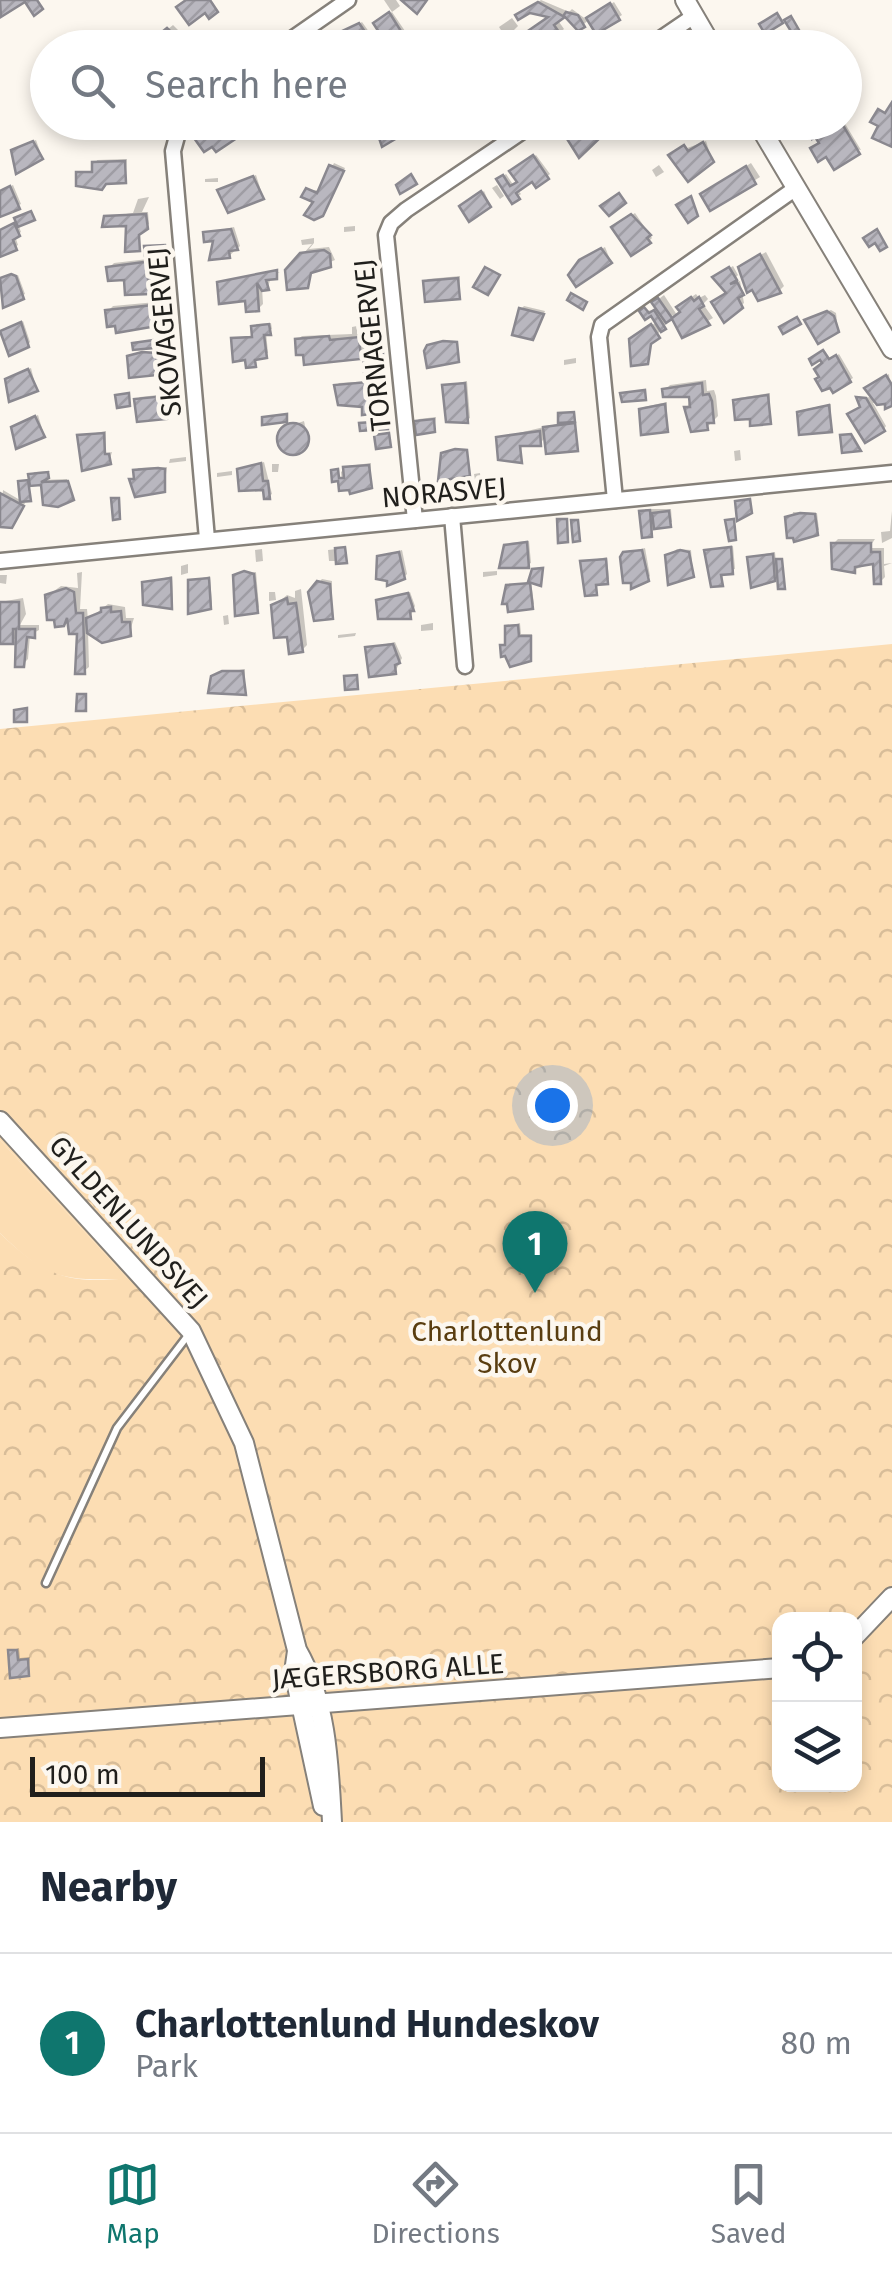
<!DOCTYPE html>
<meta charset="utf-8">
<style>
:root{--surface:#fff;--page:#f2f2f3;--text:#1f2937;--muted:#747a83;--line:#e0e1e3;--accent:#0f766e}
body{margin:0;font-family:"Fira Sans",sans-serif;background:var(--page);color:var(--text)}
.controls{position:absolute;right:30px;bottom:30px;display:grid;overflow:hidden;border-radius:20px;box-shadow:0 5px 15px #0003}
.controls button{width:90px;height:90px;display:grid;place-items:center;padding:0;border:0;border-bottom:2px solid var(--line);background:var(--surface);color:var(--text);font:50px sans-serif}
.scale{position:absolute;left:30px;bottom:25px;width:235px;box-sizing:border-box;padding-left:10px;border:5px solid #201f1c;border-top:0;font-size:28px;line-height:35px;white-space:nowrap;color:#201f1c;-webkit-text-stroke:8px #fcf7ef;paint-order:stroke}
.you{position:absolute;left:552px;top:1105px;width:35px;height:35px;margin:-25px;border:8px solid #fff;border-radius:50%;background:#1a73e8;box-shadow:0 0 0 15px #1a73e833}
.badge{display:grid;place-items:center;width:65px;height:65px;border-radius:50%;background:var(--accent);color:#fff;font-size:32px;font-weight:700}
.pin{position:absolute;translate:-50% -82px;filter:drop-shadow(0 2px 5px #0008)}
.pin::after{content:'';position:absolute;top:52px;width:35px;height:30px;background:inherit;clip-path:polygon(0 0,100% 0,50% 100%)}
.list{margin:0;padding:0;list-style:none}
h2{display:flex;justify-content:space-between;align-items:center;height:130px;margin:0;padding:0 40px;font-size:42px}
h2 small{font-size:32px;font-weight:400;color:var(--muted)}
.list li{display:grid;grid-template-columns:65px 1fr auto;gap:30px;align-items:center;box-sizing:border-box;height:180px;padding:0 40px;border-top:2px solid var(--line)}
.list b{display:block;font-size:38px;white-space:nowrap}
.list p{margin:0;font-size:32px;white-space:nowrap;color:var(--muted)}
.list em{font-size:32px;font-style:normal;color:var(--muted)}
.icon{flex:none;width:55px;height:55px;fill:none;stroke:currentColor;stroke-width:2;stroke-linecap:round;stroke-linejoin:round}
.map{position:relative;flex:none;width:892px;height:1822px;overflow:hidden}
.search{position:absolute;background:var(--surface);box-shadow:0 5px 15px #0003;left:30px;right:30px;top:30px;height:110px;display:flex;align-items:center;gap:25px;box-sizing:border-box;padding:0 35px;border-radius:55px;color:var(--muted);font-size:38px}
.sheet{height:310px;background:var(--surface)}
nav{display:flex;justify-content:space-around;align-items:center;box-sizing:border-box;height:140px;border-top:2px solid var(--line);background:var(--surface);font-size:28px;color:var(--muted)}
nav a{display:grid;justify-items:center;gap:5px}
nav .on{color:var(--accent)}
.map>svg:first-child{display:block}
.grass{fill:#fcddb3}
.forest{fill:url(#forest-crowns);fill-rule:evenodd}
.shadow{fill:#0003}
.building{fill:url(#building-hatch);stroke:#8a888f;stroke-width:2.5}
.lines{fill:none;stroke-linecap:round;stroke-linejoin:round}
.service-casing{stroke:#86817a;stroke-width:11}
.minor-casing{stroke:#86817a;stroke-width:19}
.tertiary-casing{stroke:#86817a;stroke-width:22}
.service{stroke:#fff;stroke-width:6}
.minor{stroke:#fff;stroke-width:14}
.tertiary{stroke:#fff;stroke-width:18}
.labels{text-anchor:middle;stroke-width:9;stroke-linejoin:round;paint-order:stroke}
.street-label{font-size:28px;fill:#201f1c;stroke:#fcf7ef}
.park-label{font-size:28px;fill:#593d10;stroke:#fcf7ef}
</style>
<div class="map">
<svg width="892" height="1822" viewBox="0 0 892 1822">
<defs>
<pattern id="forest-crowns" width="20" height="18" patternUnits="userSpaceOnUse" patternTransform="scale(2.5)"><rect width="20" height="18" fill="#fcddb3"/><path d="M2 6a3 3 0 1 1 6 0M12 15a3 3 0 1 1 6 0" fill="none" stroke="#d8bd99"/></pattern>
<pattern id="building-hatch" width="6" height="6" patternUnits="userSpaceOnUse" patternTransform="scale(2.5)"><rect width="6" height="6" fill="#b9b7bf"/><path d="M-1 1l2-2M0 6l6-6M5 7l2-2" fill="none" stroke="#9f9da4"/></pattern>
</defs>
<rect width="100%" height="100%" fill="#fcf7ef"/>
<!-- grass -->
<path class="grass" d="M 0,1140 L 128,1279 C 62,1280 49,1281 0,1233 Z"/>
<!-- forest -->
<path class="forest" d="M 892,644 L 892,1822 L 0,1822 L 0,1233 C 43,1275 68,1285 127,1278 L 0,1140 L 0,729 ZM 780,1620 L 854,1620 L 854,1784 L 780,1784 Z"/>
<!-- shadow -->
<g class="shadow">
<polygon points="384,0 396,0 400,6 392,12"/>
<polygon points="541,0 567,11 557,19 564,29 552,39 555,43 551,48 542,48 552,16 530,10 519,15"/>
<polygon points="614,2 622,15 597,31 590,19 579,28 569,12 572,9 587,20"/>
<polygon points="392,12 405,31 389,43 378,21"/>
<polygon points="512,18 518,26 506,38 499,27"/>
<polygon points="362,22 377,43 372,48 338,39"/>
<polygon points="173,25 196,48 147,47"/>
<polygon points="208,40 214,48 199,48"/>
<polygon points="73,122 91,122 83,131"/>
<polygon points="218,122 265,122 233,127 235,136"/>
<polygon points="610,122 623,122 624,124 615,130"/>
<polygon points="807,122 844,122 861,150 821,143"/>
<circle cx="460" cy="131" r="7"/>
<polygon points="36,140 42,157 14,150 17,147"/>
<polygon points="706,141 712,160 674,153"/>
<polygon points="536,155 550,174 537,184 533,179 517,189 521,194 513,200 500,179 506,174 514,186 520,182 515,169"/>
<polygon points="127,159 125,181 79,173 95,170 97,160"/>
<polygon points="334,163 345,168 325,210 308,189 320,191"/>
<polygon points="751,163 760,177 711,208 703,194"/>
<polygon points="659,165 664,172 656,177 652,170"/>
<polygon points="256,175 263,197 220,190 223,188"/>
<polygon points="218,178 218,182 205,182 205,179"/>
<polygon points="13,185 21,204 0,214 0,191"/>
<polygon points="497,185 504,196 500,199 492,188"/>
<polygon points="484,191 490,205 465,204"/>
<polygon points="149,197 142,212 148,212 149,224 140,231 139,248 129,222 106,217 133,213 138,199"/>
<polygon points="32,212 34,218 18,224 21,232 15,236 18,245 0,255 0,230"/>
<polygon points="635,213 652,238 649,241 617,225"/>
<polygon points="355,226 355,231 344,232 344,227"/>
<polygon points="234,227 240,246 229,256 217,238 206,233"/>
<polygon points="314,238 314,243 309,249 329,247 335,260 314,269 307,285 302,255 312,244 302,245 301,240"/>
<polygon points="605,247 611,262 585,258"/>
<polygon points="766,252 784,286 779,291 746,263"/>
<polygon points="156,258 158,272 149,291 109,268 114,263"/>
<polygon points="733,266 738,275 730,283 740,281 744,303 724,320 729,292 718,275"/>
<polygon points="280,272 271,277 268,287 262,288 263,304 258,309 221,284"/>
<polygon points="18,275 25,294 4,305 0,279"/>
<polygon points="460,276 459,297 425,282 428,279"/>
<polygon points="172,285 174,299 159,305 160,318 156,323 108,311 113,306 156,302 157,291"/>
<polygon points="696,294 699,298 705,295 708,299 703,304 713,318 683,335 673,315 653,340 646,361 634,336 657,322 651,313 646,316 642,311 660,310 655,302 664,295 677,315 684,302"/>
<polygon points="524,306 545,311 535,335 521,309"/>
<polygon points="831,310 836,313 838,330 810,318"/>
<polygon points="23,321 30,342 28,345 4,330"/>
<polygon points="271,323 272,329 266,332 268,353 257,357 254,364 233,339 254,335 256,324"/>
<polygon points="357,326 357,334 363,334 365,352 360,357 297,340 302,336 352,334 352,327"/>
<polygon points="158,352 157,372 130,357 133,354"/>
<polygon points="839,354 853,378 850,380 834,358"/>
<polygon points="576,358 576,363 564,365 564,360"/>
<polygon points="31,368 36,388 10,377"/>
<polygon points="889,374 892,404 873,403 886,426 884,429 859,398 872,397 870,385"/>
<polygon points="706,380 707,391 714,390 716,396 718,416 707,427 687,408 691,395 665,390 670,385"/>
<polygon points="370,381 370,412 336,386 339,383"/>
<polygon points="467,381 470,418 467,420 445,386"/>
<polygon points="770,393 770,422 735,401 738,398"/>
<polygon points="167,394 166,417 137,400 140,397"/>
<polygon points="667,402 667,429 641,410 644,407"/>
<polygon points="831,404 831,430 799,413 802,410"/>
<polygon points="574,412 577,449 547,436 540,443 522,443 520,461 498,438 561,423 561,413"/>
<polygon points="38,415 44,435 17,425"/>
<polygon points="436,417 434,430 416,422 419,419"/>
<polygon points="304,421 309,445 291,453 283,450 281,429"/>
<polygon points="106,431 106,453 112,452 109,462 80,436"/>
<polygon points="740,450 741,460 735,461 734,451"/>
<polygon points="186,457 186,461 169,463 170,459"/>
<polygon points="264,462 272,494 269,496 265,488 240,470"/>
<polygon points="371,463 370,486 341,488 334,470 336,468 342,482 341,472 348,466"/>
<polygon points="272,464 279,464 278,472 272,472"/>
<polygon points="167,467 164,489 132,480 138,468"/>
<polygon points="50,471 43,480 67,479 72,498 43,483 29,484 30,498 21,481 31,480 34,472"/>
<polygon points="232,471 232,475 217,477 217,473"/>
<polygon points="480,473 481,485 476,486 474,474"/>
<polygon points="3,490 25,503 15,522 0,524"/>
<polygon points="645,509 671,509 672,522 654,527 651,535"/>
<polygon points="892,511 892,538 882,543 881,532 890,531"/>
<polygon points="793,512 817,513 819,530 790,536"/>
<polygon points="838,539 875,539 869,548 884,548 884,564 892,563 884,566 885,577 880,582 876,561 854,570 833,544"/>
<polygon points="529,541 531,563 521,568 502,566 509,543"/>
<polygon points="733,546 735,569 723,572 722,583 707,550"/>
<polygon points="345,548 345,561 329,561 328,550"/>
<polygon points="645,548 650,576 647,579 625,553"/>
<polygon points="262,549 263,561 256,562 255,550"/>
<polygon points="677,549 691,550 693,574 668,556"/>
<polygon points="402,550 407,574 404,577 380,557"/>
<polygon points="775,552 776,563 782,559 784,586 779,573 774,578 750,557"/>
<polygon points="607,557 609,579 598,582 596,593 583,562"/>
<polygon points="188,564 188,573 181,575 181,566"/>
<polygon points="497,571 497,575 483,577 483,572"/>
<polygon points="82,572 80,609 87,609 88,620 108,604 125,607 126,618 134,618 129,634 88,631 89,667 84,671 79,631 70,617 63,624 47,596 61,586 78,588 77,573"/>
<polygon points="256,572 259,607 257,610 239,574"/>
<polygon points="530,574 534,604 531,607 508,586 530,582"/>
<polygon points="0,575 7,575 6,584 0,583"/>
<polygon points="172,576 173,603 171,606 145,583"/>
<polygon points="210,576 212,604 209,607 191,581"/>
<polygon points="322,579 332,581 332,617 310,592"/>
<polygon points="301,589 307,645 302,650 274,606 287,595 295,598 295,591"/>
<polygon points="269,592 275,592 276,600 269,601"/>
<polygon points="410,592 415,606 410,617 378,601"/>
<polygon points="23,598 26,614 20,625 39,625 39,630 30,635 28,659 23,664 19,635 12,641 1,642 0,602"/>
<polygon points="228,615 229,624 224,625 223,616"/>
<polygon points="433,623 433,630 421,631 421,625"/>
<polygon points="520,623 521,634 532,634 531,659 508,661 502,646 507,644 508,627"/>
<polygon points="356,633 355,636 338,638 338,635"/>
<polygon points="395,642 402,658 395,672 368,648"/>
<polygon points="245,669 245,693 216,674"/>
<polygon points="19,1648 20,1658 30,1657 28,1674 10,1651"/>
</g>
<!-- building -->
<g class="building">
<polygon points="0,0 37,0 43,9 34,16 25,2 1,17"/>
<polygon points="186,0 210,0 218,12 209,19 205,13 189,25 176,7"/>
<polygon points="401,0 427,0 417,14"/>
<polygon points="538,2 563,16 566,12 578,15 585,27 578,31 565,17 554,25 561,35 548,44 550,48 539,48 536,42 530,46 522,35 548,17 530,13 518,20 515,15"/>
<polygon points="610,3 620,20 596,34 586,18"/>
<polygon points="389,12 404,36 388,46 373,23"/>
<polygon points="777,13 783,23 765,34 759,24"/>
<polygon points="791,16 806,42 800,46 784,20"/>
<polygon points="359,23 376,48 336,48 332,41 340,32"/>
<polygon points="167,28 188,48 143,48 143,47"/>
<polygon points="315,34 322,45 306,48 303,42"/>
<polygon points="892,102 892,147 872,138 878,126 870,122 878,109 885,113"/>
<polygon points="216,122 226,122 237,138 216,152 212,147 204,152 194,138"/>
<polygon points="230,122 261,122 263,128 254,134 248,126 243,129 240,124 235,129"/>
<polygon points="385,122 424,122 382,147 378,135 389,128"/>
<polygon points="581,122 598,122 605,133 579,158 564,134"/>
<polygon points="662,122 691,122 693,132 675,138"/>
<polygon points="806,122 841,122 860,154 834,170 826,157 818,162 810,148 819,143 815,137 812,139"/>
<polygon points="33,141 43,159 16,174 11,150"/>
<polygon points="703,142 714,162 688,182 668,155 684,145 688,151"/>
<polygon points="533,155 549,179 536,188 532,182 516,193 520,199 512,204 496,179 503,175 510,186 517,182 509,171"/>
<polygon points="125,161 126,183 106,184 102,190 76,186 76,172 92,172 92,162"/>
<polygon points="329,165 344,171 323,216 314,220 304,215 313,202 301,197 306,188 317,193"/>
<polygon points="746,166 756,184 710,211 700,194"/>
<polygon points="411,174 417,184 400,194 396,185"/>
<polygon points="253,176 264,199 228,213 217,190"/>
<polygon points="10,186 20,209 0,217 0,191"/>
<polygon points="481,191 491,207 469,222 459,206"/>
<polygon points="619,193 626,203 609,216 600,206"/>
<polygon points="691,196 698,216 688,223 676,205"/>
<polygon points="31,211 35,220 18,227 14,218"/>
<polygon points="146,214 148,229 139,235 140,251 125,252 126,226 102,227 104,216"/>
<polygon points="631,214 651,235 647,238 651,243 631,256 611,227"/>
<polygon points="14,223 20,236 13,240 17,250 0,257 0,230"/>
<polygon points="231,229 238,250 229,251 230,258 209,260 213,241 204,242 203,232"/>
<polygon points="877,229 887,247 880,251 875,243 869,247 863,238"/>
<polygon points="165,245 166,255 145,256 144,246"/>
<polygon points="601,248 612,263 576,287 568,275 579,260"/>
<polygon points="324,250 330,254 331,267 311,273 308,288 287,290 285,270 300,253"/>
<polygon points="760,254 781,293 758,301 752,290 747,293 738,267"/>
<polygon points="152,261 154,279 148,279 150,294 125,295 124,280 108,281 106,267"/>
<polygon points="485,267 500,275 488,295 473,287"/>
<polygon points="729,267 737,280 730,284 737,282 744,295 738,298 743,308 724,323 711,302 726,293 712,277"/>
<polygon points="277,270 277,279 266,280 269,290 262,291 257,283 259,311 246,312 245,301 219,304 217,282"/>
<polygon points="11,274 16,276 24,299 3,308 0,278"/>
<polygon points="458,278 460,299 425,302 423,281"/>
<polygon points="168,288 170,306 155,308 157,326 116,333 115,326 107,327 105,310 153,305 155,290"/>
<polygon points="571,293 587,302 583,310 567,300"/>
<polygon points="691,297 694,301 699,297 704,306 699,309 710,325 682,338 672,319 666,323 651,302 658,298 672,318 680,312 676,307"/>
<polygon points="644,307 649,313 654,310 666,329 661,332 651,316 645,320 639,311"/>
<polygon points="519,308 544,314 533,340 512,335"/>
<polygon points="827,311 834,316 839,332 818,344 804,320"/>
<polygon points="797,317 801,324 783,334 779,327"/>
<polygon points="21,322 29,347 9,356 0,331"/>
<polygon points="269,324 271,335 264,335 267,358 255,360 256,367 246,368 245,360 233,362 231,338 252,337 251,326"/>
<polygon points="651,324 660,338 651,344 648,364 631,366 629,339"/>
<polygon points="329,336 330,340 359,337 361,359 304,365 303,355 296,355 295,339"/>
<polygon points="154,340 154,348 133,350 132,343"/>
<polygon points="443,341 457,342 459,362 427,368 424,351 427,345"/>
<polygon points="823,350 829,359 836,355 851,382 833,393 830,388 822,391 815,379 819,377 814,369 822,363 820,360 812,365 809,359"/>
<polygon points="142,352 156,353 158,375 129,378 127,356"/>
<polygon points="383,353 384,370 364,372 363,355"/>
<polygon points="28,369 38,391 9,402 5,379"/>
<polygon points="886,375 892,385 892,406 885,409 885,404 877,405 864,388"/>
<polygon points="368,382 372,414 362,415 362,407 338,405 334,385"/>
<polygon points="465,383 468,423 446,422 442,385"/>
<polygon points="702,383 703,395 709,394 712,401 714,423 707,423 708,430 691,432 684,407 690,407 689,397 663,397 662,389"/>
<polygon points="645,390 646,400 622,402 620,393"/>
<polygon points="129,393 130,406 117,408 115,395"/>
<polygon points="768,395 771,424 750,426 750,419 735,420 733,400"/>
<polygon points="165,396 167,419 137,422 134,399"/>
<polygon points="856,397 866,398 885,431 865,443 847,414 860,407"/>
<polygon points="665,404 668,432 641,435 639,409"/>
<polygon points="829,405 832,432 799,435 797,412"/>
<polygon points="574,412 575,422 558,423 558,413"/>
<polygon points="287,414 287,422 262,425 262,417"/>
<polygon points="35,416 45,437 16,449 11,427"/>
<polygon points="434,419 435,432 416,435 414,421"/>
<polygon points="388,421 388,429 360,431 359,423"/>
<polygon points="575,423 578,451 546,454 543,427"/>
<circle cx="293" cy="439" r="16"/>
<polygon points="540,431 541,446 520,446 522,463 498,460 496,437"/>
<polygon points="104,433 105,454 109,454 111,464 82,471 77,435"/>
<polygon points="389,433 391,447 376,449 374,435"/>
<polygon points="851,434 861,451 842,453 840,435"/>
<polygon points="455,449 467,450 470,476 438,481 441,453"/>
<polygon points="261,463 263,481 268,481 270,499 264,499 263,490 239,491 237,469"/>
<polygon points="369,465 372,488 350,494 349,490 339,491 338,481 332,482 331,470 338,469 339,478 344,478 343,467"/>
<polygon points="158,468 165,469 165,492 135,497 129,479 134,479 133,470"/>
<polygon points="48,472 49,478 41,482 68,481 74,500 58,507 43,505 41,485 30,486 28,474"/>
<polygon points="28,480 31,501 20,502 18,481"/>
<polygon points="0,493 24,506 12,528 0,527"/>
<polygon points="111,498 119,498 120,519 113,520"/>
<polygon points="750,499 752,513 737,521 735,501"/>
<polygon points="650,510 652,537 642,538 639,511"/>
<polygon points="669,511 671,527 654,529 652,513"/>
<polygon points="800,513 815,514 818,535 794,542 793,538 787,538 785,517"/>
<polygon points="557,519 567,519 568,542 558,543"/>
<polygon points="734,519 736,540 729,541 725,520"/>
<polygon points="571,520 578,520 580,541 573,542"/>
<polygon points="527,542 529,568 499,568 504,545"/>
<polygon points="831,543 871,543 871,552 880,552 881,584 874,584 873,564 855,567 855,573 832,569"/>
<polygon points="345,547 347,563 336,564 335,548"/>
<polygon points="731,547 733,574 721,575 723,586 711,587 704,550"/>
<polygon points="642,550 649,581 631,589 631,583 623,583 620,557 623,552"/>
<polygon points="680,550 689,552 694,577 668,585 665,555"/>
<polygon points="399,552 405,579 387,586 387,581 376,579 377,556"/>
<polygon points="773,554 775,581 751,588 747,557"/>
<polygon points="606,559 608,584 596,585 597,595 585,596 580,561"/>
<polygon points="776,559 782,559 785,589 778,589"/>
<polygon points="543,568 541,586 528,582 532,569"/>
<polygon points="244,571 254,574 258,613 235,616 233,575"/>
<polygon points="171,578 172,609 143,605 142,582"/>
<polygon points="209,578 211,609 188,614 188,580"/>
<polygon points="317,581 330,584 333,619 314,621 308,592"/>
<polygon points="530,583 533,609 508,612 507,604 502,604 506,585"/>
<polygon points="66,588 74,592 76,613 83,613 85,674 75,674 77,634 69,634 67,618 64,626 55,627 54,620 47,620 45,595"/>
<polygon points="408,593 414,611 410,611 411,619 378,619 376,600"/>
<polygon points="287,598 288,604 296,603 303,652 289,654 287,637 274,638 271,605"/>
<polygon points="0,602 19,602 19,629 35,629 35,638 27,637 24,667 15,667 16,629 13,629 13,644 0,644"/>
<polygon points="111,607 111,612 121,611 122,622 130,622 131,636 102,643 87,633 86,618 101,612 101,608"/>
<polygon points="518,625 519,636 531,636 531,661 510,667 505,656 501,657 500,645 505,645 505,626"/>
<polygon points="393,644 400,663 395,665 396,674 369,677 365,647"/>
<polygon points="222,671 243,671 246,695 208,693 211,676"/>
<polygon points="357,675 358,689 345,690 344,676"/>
<polygon points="77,694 86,694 86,711 76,711"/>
<polygon points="27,708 27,722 14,722 14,710"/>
<polygon points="8,1650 17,1650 18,1660 28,1659 29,1676 10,1678"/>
</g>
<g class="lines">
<defs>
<polyline id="service" points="46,1583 117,1428 189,1334"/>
<g id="minor">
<polyline points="279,48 348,0"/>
<polyline points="647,48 694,16"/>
<polyline points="181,122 173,151 207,539"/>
<polyline points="615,500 599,337 602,325 796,188"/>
<polyline points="452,516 465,666"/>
<polyline points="415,520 386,235 391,223 406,210 536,122"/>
<polyline points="0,561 892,473"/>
</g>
<g id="tertiary">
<polyline points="685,0 713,48"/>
<polyline points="757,122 892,349"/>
<path d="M 0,1121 L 191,1331 L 244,1443 L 297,1650 C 327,1702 329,1764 332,1822"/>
<polyline points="854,1637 892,1597"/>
<polyline points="297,1651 294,1672 323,1806"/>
<polyline points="0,1728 780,1668"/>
</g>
</defs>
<!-- service casing -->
<use href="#service" class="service-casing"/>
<!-- minor casing -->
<use href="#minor" class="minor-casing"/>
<!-- tertiary casing -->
<use href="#tertiary" class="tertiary-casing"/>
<!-- service -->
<use href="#service" class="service"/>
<!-- minor -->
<use href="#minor" class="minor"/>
<!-- tertiary -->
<use href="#tertiary" class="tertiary"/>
</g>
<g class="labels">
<!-- street labels -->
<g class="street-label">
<text transform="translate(164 332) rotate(-95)" y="10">SKOVAGERVEJ</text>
<text transform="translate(372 345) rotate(-96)" y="10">TORNAGERVEJ</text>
<text transform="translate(444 492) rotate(-5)" y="10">NORASVEJ</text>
<text transform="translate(129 1222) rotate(48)" y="10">GYLDENLUNDSVEJ</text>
<text transform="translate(388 1671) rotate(-4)" y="10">JÆGERSBORG ALLE</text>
</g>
<!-- park labels -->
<g class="park-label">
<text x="507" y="1341">Charlottenlund<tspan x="507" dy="32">Skov</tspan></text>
</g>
</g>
</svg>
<div class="controls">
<button><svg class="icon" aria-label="locate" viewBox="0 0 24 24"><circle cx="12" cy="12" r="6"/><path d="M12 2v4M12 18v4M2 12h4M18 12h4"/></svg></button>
<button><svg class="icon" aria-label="layers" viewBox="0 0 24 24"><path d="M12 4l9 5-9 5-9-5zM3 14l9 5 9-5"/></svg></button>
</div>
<div class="scale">100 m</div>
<div class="you"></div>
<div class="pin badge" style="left:535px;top:1293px">1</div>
<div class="search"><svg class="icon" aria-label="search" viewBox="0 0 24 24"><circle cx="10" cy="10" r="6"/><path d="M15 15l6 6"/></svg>Search here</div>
</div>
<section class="sheet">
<h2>Nearby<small></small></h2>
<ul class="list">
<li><span class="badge">1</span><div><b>Charlottenlund Hundeskov</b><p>Park</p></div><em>80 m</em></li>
</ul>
</section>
<nav>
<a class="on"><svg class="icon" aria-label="map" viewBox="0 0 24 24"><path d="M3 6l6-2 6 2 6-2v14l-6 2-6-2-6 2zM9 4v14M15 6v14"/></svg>Map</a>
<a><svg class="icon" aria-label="directions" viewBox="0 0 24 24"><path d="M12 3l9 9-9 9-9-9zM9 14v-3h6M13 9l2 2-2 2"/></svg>Directions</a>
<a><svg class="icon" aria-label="saved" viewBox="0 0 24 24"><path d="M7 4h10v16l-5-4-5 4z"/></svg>Saved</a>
</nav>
